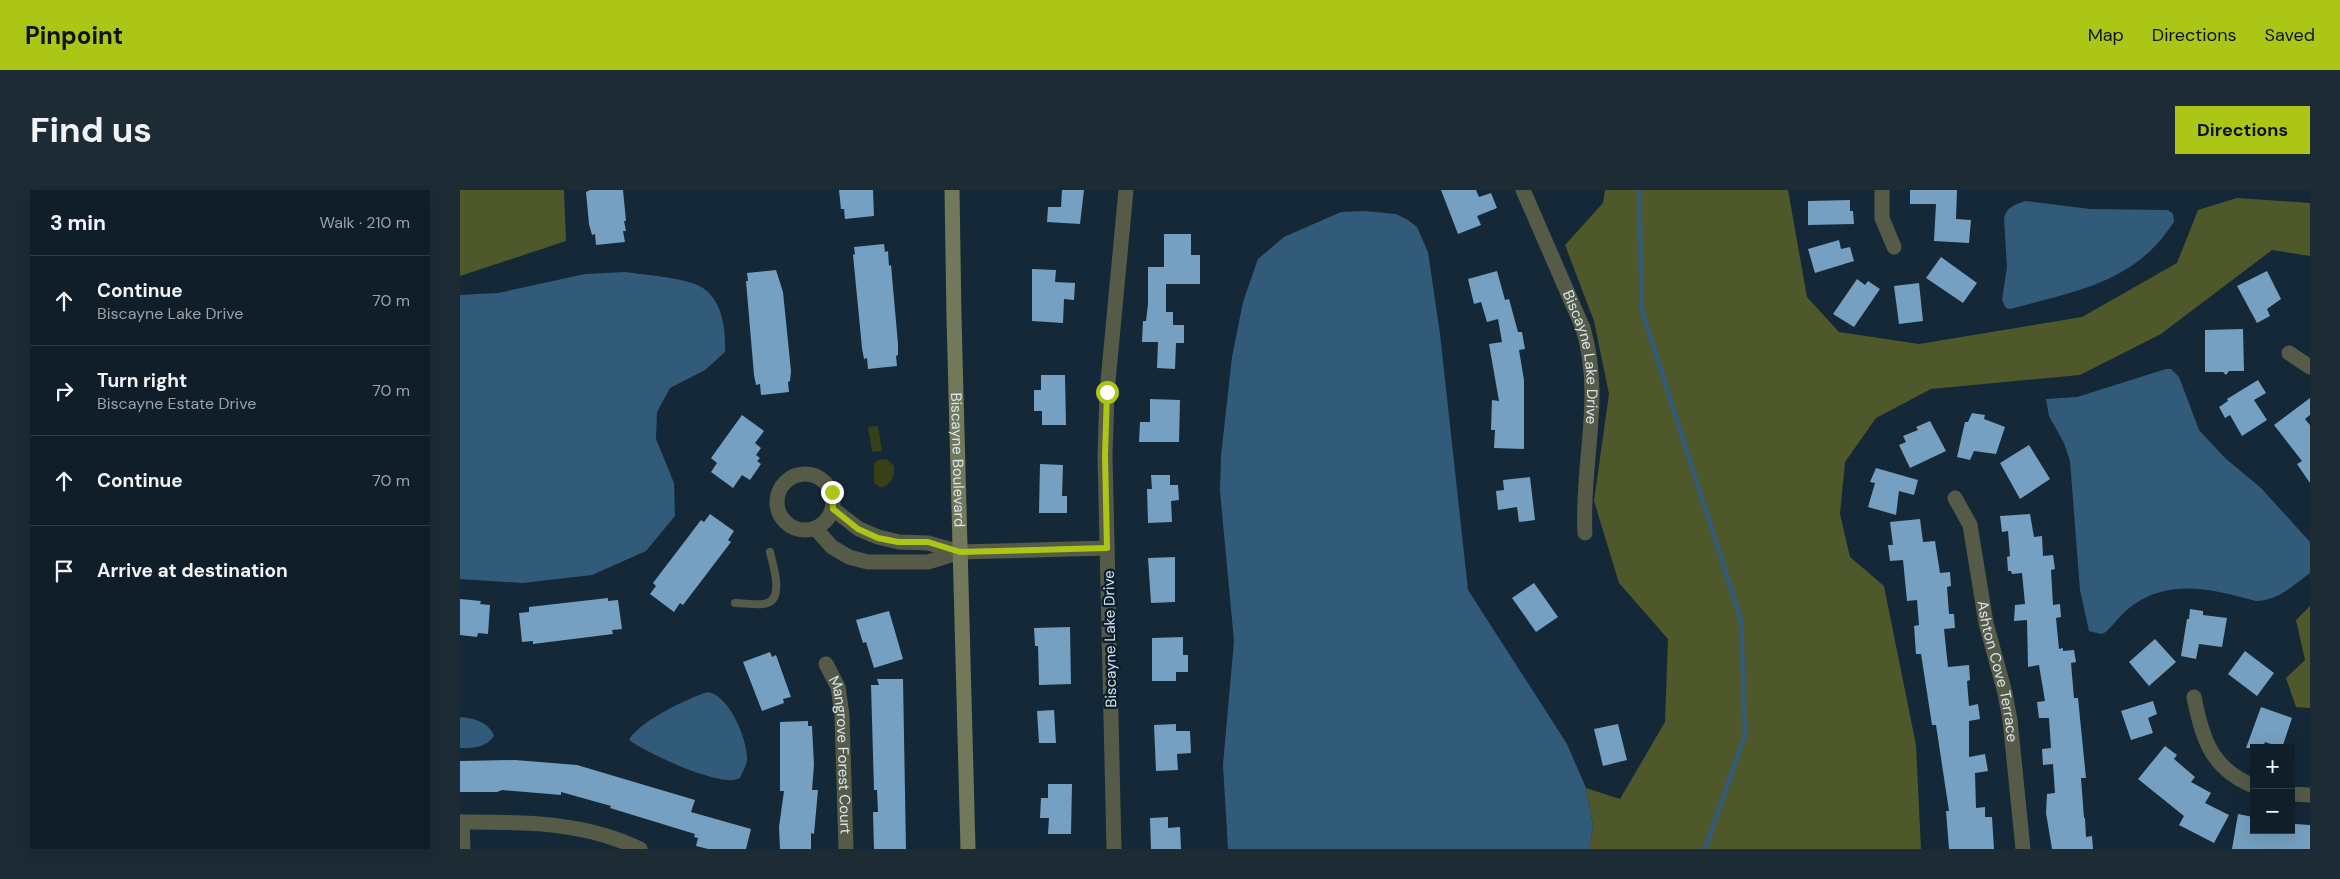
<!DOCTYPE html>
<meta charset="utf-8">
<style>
:root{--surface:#0f1e29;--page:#1d2b35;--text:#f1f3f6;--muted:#9ba2a8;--line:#2f3c46;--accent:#abc616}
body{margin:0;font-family:"DM Sans",sans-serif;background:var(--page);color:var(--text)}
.controls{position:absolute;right:15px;bottom:15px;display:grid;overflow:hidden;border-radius:0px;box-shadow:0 5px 20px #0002}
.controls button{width:45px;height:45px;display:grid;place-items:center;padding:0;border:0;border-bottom:1px solid var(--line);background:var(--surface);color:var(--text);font:25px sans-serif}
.stop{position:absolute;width:15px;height:15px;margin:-11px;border:4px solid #abc616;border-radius:50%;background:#fff}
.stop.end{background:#abc616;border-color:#fff;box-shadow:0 1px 5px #0008}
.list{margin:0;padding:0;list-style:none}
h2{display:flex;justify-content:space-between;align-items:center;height:65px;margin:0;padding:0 20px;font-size:21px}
h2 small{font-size:16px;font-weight:400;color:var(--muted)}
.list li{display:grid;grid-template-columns:32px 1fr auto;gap:15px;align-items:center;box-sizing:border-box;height:90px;padding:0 20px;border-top:1px solid var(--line)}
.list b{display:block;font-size:19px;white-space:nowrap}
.list p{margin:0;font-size:16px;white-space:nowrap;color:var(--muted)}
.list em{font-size:16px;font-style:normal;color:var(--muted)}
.icon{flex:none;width:28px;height:28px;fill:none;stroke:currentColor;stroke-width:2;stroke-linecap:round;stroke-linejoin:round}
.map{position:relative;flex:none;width:1850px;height:659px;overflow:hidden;border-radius:0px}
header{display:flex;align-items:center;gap:30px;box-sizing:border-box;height:70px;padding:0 25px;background:var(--accent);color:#111}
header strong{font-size:24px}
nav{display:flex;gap:28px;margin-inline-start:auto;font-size:18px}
.intro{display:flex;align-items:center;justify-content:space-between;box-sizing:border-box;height:120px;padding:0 30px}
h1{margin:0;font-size:35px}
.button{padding:12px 22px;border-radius:0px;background:var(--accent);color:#111;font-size:18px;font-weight:700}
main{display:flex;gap:30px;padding:0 30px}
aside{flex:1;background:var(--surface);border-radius:0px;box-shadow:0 5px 20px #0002}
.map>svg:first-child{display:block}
.green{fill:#374017}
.forest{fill:#4e582b}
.water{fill:#325b7a}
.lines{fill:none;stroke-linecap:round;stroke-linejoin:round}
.stream{stroke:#325b7a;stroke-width:4.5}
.building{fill:#75a0c1}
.lane{stroke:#565b48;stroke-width:8}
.street{stroke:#565b48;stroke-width:15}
.secondary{stroke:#71795a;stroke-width:15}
.route{stroke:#abc616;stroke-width:6}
.labels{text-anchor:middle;stroke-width:5;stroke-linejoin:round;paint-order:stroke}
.street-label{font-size:15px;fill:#d9e5ef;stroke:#0b1f2d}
</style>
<header>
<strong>Pinpoint</strong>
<nav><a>Map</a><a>Directions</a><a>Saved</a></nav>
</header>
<div class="intro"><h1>Find us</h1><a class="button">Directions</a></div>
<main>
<aside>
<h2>3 min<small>Walk · 210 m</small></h2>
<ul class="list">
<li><svg class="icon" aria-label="ahead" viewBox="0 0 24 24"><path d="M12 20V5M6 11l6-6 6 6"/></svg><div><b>Continue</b><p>Biscayne Lake Drive</p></div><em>70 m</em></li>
<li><svg class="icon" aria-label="right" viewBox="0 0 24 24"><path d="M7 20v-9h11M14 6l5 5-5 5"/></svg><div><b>Turn right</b><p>Biscayne Estate Drive</p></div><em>70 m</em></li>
<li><svg class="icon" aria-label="ahead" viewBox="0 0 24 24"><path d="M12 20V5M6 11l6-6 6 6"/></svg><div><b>Continue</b></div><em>70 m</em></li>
<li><svg class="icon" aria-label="arrive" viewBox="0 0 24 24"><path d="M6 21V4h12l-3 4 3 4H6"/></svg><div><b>Arrive at destination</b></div></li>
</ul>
</aside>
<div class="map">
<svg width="1850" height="659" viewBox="0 0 1850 659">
<rect width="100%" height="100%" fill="#142837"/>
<!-- green -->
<g class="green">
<polygon points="418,236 422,261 412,262 408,237"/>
<path d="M 427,269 L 434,276 C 435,287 431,293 422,298 L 414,293 L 414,274 L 418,270 Z"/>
</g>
<!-- forest -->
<g class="forest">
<polygon points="0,0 104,0 106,51 0,86"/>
<polygon points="1145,0 1328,0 1347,107 1379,142 1459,154 1622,127 1717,73 1738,20 1777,8 1850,13 1850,66 1812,60 1701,144 1620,185 1471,199 1416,228 1385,272 1380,324 1390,367 1424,396 1456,555 1461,659 1129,659 1133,636 1126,598 1160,609 1205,532 1208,449 1159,393 1134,311 1149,204 1134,131 1105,55 1143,13"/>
<polygon points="1850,416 1850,518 1836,517 1826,488 1845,470 1836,430"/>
</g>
<!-- water -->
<g class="water">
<path d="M 1565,11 L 1630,19 L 1708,20 L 1713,24 L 1714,32 C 1708,40 1702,49 1695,56 C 1658,96 1600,105 1550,119 L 1546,118 L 1542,110 L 1547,77 L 1544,28 C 1547,17 1554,15 1565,11 Z"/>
<polygon points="904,21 936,24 948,30 957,37 968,62 980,144 1008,400 1107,554 1126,598 1133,636 1129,659 768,659 763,575 774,451 760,301 761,266 772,167 783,112 798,69 824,47 881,22"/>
<path d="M 165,82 C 185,85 218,87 237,95 C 262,105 266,139 265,162 L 245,180 L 210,198 L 197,222 L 196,249 L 214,293 L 215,326 L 186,361 L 132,385 L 63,393 L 0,389 L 0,105 L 38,103 L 125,84 Z"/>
<path d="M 1706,179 L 1711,179 L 1719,187 L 1739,240 L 1765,268 L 1801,298 L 1850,352 L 1850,383 C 1832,396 1819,410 1796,411 C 1754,400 1712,388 1673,415 C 1663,422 1655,433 1646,442 L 1641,444 L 1629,441 L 1620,400 L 1610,271 L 1604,253 L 1589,226 L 1586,209 L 1617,207 Z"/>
<path d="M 248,502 C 269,505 288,550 287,570 C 287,575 282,582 280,588 C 276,589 272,591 268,590 C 244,589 189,564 169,550 C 178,532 228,508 248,502 Z"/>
<path d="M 0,527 C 13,528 29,532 34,546 C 25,558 14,558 0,558 Z"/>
</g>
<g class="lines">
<!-- stream -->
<polyline class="stream" points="1179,0 1182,121 1281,430 1285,545 1245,659"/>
</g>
<!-- building -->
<g class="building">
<polygon points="130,0 163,0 166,31 164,31 166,41 163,41 165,52 136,55 135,44 132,45 129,34 126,2"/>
<polygon points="379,0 413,0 414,26 385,29 384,19 381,19"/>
<polygon points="602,0 624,0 620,34 587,32 588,17 601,17"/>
<polygon points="981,0 1016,0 1019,7 1031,3 1037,18 1017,26 1021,35 998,44"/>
<polygon points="1450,0 1497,0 1496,29 1511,30 1509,53 1474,51 1476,14 1450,14"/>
<polygon points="1390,10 1390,21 1393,21 1394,34 1348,35 1348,11"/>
<polygon points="704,44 731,44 731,65 740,65 740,94 706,94 706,122 713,122 713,135 724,135 724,153 716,153 715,179 697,178 698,152 682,152 683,131 686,131 688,114 688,77 704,77"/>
<polygon points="1379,50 1381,59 1390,57 1394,71 1355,83 1348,59"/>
<polygon points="424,54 425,62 428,61 429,76 431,75 438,154 438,165 436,166 437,176 408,179 407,168 404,169 402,158 393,65 395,64 394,57"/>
<polygon points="1481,67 1517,93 1503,113 1466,88"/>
<polygon points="572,79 596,80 595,92 615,93 614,110 604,109 603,133 572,131"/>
<polygon points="316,80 323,102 331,181 330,191 328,192 329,202 301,205 300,194 296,195 294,185 286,91 288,91 287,83"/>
<polygon points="1037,81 1045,110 1049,109 1058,142 1062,142 1065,159 1059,160 1064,190 1064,259 1034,258 1035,240 1031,240 1032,210 1039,211 1029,154 1042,152 1038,129 1027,132 1021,112 1014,114 1008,89"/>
<polygon points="1807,81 1821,109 1807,119 1810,126 1797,133 1777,96"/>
<polygon points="1397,89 1405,95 1408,91 1420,99 1394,137 1373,124"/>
<polygon points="1459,93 1463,131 1439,134 1434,96"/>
<polygon points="1783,139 1784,181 1769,181 1766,185 1763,182 1745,182 1745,140"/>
<polygon points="581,185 605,185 606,235 582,235 582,221 574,221 574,200 581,200"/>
<polygon points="1798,190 1806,203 1794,210 1807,230 1782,246 1770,225 1765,228 1759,217 1768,211 1767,209"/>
<polygon points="1850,208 1850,225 1845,229 1850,235 1850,293 1837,274 1842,271 1814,235"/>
<polygon points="690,209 720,210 719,252 679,252 680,232 690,232"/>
<polygon points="1512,223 1525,225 1524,229 1545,237 1536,264 1514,261 1510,270 1497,267 1505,232 1508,232"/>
<polygon points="282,225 304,241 295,253 301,258 296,265 300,268 297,271 301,274 290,290 282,285 273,298 251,282 257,273 251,268"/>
<polygon points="1470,231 1486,261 1450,278 1439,255 1446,252 1443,246 1458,240 1456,237"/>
<polygon points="1569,255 1590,289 1560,309 1540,273"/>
<polygon points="580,274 603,275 602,306 607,306 607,323 579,323"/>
<polygon points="1416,278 1458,290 1454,305 1439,301 1436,325 1408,317 1415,293 1410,292"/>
<polygon points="691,285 710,285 710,295 718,295 719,310 711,311 712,332 688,333 687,299 692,299"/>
<polygon points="1070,287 1075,330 1059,332 1057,317 1038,320 1036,301 1044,300 1043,290"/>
<polygon points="250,324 274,341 268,350 271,352 223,415 220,413 214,422 190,404 196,396 193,393 241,330 244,332"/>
<polygon points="1570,324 1574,347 1582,346 1583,366 1593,365 1595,379 1591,380 1593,415 1600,414 1601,427 1596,428 1599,459 1603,458 1603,461 1614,460 1616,472 1611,473 1614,508 1618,508 1626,588 1621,588 1624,628 1625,628 1626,647 1632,646 1633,659 1592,659 1586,623 1587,604 1595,603 1593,574 1583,575 1582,559 1591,558 1589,528 1579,528 1577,512 1585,511 1579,475 1568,477 1567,430 1554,431 1555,415 1565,414 1562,383 1552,384 1551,381 1548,381 1547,367 1550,366 1548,341 1542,342 1540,326"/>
<polygon points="1460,329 1463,352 1475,351 1480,383 1490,382 1491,396 1487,397 1489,424 1494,424 1495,438 1484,439 1488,477 1509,475 1510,490 1507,491 1509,516 1518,514 1520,529 1509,531 1509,567 1525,564 1528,581 1515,583 1516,618 1525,617 1525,627 1532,627 1534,659 1489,659 1486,621 1489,621 1476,535 1472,535 1461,464 1456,464 1454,436 1459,435 1457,410 1447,411 1443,370 1430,371 1428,355 1433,355 1430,332"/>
<polygon points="715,367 715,412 691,413 688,368"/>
<polygon points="1074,393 1098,427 1076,442 1052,408"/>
<polygon points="148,408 148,411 158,410 162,439 152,440 153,444 73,454 73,451 62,452 59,423 69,422 69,417"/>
<polygon points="0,409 21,411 20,414 30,415 28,444 18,443 17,447 0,445"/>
<polygon points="1730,419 1743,421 1743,425 1767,428 1762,457 1739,454 1736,469 1721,466 1727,429 1729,429"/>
<polygon points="429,421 443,469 414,478 406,452 403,453 396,430"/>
<polygon points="610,437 611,494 579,495 578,456 575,456 574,438"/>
<polygon points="723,447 723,465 728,465 728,482 716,482 716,491 692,491 692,448"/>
<polygon points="1695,449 1716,472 1689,496 1669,472"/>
<polygon points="1785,461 1814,483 1797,506 1768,484"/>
<polygon points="310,462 312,467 316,465 331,507 323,509 324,513 302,521 283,472"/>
<polygon points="417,489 443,489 446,659 414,659 413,622 418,622 417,600 414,600 411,495 419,495"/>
<polygon points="1693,511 1697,524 1688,528 1693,543 1671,550 1661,521"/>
<polygon points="1801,517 1832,528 1822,558 1805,552 1803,558 1786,558"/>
<polygon points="594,520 596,553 579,553 577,521"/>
<polygon points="348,531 348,536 352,536 354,575 352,600 358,600 354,644 351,643 351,659 320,659 319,637 324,601 320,601 320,532"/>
<polygon points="716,534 716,541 730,541 731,563 717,564 718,580 696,581 694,535"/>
<polygon points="1158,534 1167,570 1143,576 1134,539"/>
<polygon points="1705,556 1717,565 1714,569 1735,587 1731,592 1751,603 1745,613 1769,625 1754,653 1719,635 1724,626 1678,589"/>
<polygon points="55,570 117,575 235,610 231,622 291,639 286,659 248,659 236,656 238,648 234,647 235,644 150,618 151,616 101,602 101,605 42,600 37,602 0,602 0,571"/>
<polygon points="588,594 612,594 611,644 588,644 589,628 580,628 581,608 588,608"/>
<polygon points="1778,624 1793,627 1794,640 1831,640 1831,636 1835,636 1835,634 1850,635 1850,659 1772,659"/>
<polygon points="708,627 708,638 720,637 721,659 691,659 690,628"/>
</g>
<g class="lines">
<!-- lane -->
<path class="lane" d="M 275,413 C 284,413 294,415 303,414 C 326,412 313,376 310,362"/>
<!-- street -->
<g class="street">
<path id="s1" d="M 1063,0 L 1123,138 C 1144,209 1121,272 1125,343"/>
<polyline points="1422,0 1422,28 1434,57"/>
<polyline points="1829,163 1850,177"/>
<circle cx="345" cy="312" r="28"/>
<path id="s2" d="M 1495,308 L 1510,335 L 1526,433 L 1545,503 L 1550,530 L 1563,659"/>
<polyline points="373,319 399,339 418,347 439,352 468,353 500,362"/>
<polyline points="355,338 372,357 389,367 408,372 468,372 500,362 647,358"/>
<path id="s3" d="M 366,474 L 378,497 L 382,525 L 386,659"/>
<path d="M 1734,507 C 1742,548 1751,579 1794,596"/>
<polyline points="1831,604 1850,605"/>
<path d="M 0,632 C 61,632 123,631 180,659"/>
<polyline points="2,632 3,659"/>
<polyline points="654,659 645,266 647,202 666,0"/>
</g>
<!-- secondary -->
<path class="secondary" id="s4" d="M 492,0 L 494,128 L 508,659"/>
</g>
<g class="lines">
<!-- route -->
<polyline class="route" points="372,302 373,319 398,339 418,348 438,352 468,352 500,362 647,358 645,266 647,202"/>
</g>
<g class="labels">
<!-- street labels -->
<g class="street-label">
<text dy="5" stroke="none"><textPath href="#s1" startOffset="179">Biscayne Lake Drive</textPath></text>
<text dy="5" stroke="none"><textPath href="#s4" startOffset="270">Biscayne Boulevard</textPath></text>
<text transform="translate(650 449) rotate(-91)" y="5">Biscayne Lake Drive</text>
<text dy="5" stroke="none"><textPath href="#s2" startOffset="180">Ashton Cove Terrace</textPath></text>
<text dy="5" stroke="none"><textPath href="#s3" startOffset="94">Mangrove Forest Court</textPath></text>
</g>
</g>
</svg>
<div class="controls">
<button>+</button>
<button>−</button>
</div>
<div class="stop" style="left:647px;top:202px"></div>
<div class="stop end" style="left:372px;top:302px"></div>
</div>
</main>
